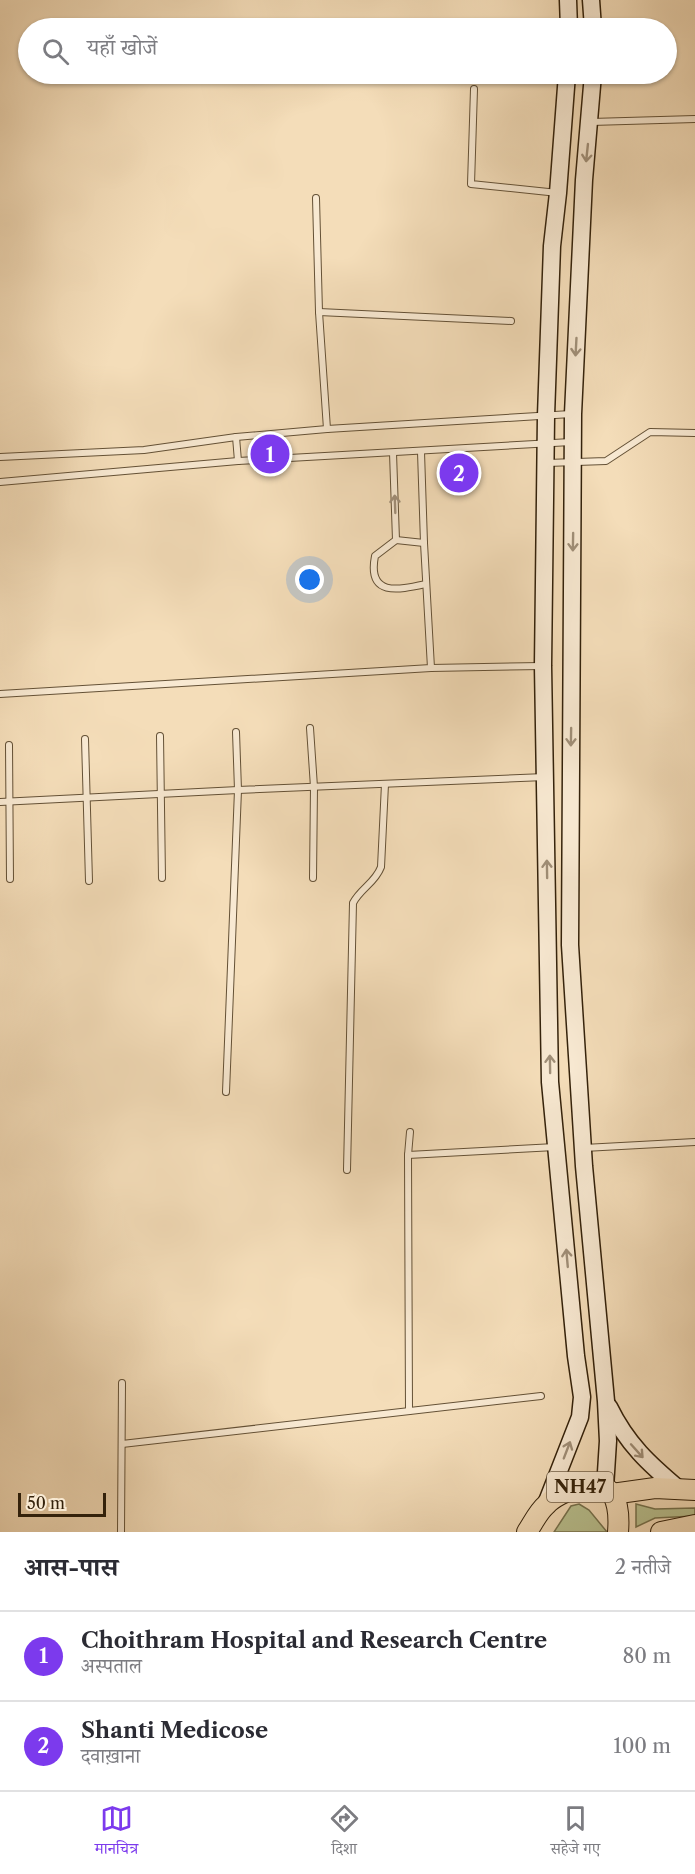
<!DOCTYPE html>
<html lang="hi">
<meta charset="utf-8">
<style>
:root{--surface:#fff;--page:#f2f2f3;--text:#2b2b33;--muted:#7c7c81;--line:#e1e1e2;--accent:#7c3aed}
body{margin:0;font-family:"Libre Caslon Text","Noto Serif Devanagari",serif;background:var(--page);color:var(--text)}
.scale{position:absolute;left:18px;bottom:15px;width:88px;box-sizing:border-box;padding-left:6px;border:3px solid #34220b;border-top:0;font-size:16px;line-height:21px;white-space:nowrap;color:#34220b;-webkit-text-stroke:4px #f8e9d2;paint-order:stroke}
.you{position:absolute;left:310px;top:580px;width:21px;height:21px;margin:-15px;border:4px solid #fff;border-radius:50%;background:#1a73e8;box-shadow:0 0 0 9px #1a73e833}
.badge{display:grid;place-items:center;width:39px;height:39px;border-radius:50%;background:var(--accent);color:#fff;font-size:20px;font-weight:700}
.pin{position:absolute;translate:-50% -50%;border:3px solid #fff;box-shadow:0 2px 6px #0006}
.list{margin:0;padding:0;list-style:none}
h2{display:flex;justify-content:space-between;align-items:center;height:78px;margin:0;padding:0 24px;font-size:26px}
h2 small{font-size:20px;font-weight:400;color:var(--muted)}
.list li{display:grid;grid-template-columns:39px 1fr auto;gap:18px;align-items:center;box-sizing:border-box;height:90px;padding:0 24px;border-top:2px solid var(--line)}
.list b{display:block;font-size:22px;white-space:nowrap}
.list p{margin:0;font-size:20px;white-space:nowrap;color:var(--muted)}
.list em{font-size:20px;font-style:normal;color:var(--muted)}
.icon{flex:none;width:33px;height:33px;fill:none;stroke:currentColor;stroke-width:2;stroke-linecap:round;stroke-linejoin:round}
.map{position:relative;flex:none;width:695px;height:1532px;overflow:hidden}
.search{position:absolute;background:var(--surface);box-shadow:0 2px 4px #0004;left:18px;right:18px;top:18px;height:66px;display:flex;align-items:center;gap:15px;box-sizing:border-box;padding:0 21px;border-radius:33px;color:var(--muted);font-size:22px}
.sheet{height:258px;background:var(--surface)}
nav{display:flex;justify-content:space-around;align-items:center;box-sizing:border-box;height:84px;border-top:2px solid var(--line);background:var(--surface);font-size:16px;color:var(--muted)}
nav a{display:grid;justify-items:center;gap:3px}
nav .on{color:var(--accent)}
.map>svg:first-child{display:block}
.green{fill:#b9c291;stroke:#76724e;stroke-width:1.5}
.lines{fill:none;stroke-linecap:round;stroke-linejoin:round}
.service-casing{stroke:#645136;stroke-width:8}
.secondary-casing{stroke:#34220b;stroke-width:19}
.trunk-casing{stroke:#34220b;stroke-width:22}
.service{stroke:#f8e9d2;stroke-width:6}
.secondary{stroke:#f8e9d2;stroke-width:16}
.trunk{stroke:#f4ddb9;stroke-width:20}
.oneway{stroke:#a08f78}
.labels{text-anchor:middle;stroke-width:4.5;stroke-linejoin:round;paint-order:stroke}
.shield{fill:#f8e9d2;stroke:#6f5e47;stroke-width:1.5}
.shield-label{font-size:18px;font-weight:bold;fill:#34220b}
</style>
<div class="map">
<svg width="695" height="1532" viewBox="0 0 695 1532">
<rect width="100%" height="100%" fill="#f4ddb9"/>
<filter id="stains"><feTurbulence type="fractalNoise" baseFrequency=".00333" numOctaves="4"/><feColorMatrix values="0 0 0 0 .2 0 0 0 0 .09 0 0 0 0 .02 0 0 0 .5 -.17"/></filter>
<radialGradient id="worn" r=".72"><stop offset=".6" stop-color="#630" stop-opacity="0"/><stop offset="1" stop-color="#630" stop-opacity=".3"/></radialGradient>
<!-- green -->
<g class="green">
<polygon points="579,1504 589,1510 607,1532 554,1532 571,1506"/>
<polygon points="636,1504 655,1509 695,1508 695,1516 655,1518 636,1527"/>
</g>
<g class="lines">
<defs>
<g id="service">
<polyline points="474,89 471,184 558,193"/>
<polyline points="591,122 695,119"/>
<polyline points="316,198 319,312 327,429"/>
<polyline points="319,312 511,321"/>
<polyline points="236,437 238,461"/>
<path d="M 393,453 L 396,540 L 375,556 C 367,597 398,590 426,584"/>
<polyline points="0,457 144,450 236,437 327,429 571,414"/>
<polyline points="547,463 606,461 650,432 695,433"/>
<polyline points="0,482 238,461 571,442"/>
<polyline points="396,540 424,543"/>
<polyline points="431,668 542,666"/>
<polyline points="0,694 431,668 424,543 421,452"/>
<polyline points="310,728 314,787 313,878"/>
<polyline points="160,736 162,878"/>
<polyline points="85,739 89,881"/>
<polyline points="9,745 10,879"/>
<polyline points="0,802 238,790 545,777"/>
<polyline points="226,1092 238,790 236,732"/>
<polyline points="584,1148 695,1142"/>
<polyline points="408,1155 555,1147"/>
<path d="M 347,1170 L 353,903 C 361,888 375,883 381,867 L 385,784"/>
<polyline points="409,1411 408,1155 410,1132"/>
<polyline points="122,1444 541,1396"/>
<polyline points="121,1532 122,1383"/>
</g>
<g id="secondary">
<polyline points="568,0 569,28"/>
<polyline points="591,0 593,28"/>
<polyline points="593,74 584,180 573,414 570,945 584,1166 606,1401 608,1441 605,1488"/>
<path d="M 609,1407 C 627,1444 649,1464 680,1490"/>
<polyline points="546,1504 580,1417 582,1397 576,1356 550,1082 543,666 546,416 552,246 558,193 567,74"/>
</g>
<g id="trunk">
<polyline points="612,1494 655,1488 695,1490"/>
<path d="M 527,1532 C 533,1523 538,1512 546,1505 C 558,1491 601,1475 613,1495 C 619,1506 619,1520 618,1532"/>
<polyline points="661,1532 695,1525"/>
</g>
</defs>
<!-- service casing -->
<use href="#service" class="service-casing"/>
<!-- secondary casing -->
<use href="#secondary" class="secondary-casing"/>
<!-- trunk casing -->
<use href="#trunk" class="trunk-casing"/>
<!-- service -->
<use href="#service" class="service"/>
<!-- secondary -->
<use href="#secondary" class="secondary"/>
<!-- trunk -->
<use href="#trunk" class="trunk"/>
</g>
<!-- one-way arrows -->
<defs><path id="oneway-shaft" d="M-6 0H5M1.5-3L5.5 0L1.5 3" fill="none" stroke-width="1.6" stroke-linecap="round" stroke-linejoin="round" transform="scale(1.5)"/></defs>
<g class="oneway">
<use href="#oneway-shaft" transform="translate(587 153) rotate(96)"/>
<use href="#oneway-shaft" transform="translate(576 347) rotate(93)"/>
<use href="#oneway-shaft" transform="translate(395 504) rotate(-92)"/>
<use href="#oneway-shaft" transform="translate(573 542) rotate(91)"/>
<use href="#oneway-shaft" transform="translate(571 737) rotate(91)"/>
<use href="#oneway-shaft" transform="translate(547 869) rotate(-91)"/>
<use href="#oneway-shaft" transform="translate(550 1064) rotate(-91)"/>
<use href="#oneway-shaft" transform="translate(567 1258) rotate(-95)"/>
<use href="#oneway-shaft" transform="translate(567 1450) rotate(-69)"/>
<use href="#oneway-shaft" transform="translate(637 1451) rotate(48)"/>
</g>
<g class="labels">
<!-- shield labels -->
<rect class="shield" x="547" y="1472" width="66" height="30" rx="4.5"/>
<g class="shield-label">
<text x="580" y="1493">NH47</text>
</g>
</g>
<rect width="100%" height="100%" filter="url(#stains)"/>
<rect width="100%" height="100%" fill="url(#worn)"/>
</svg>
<div class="scale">50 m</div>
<div class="you"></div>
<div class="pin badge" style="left:270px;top:454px">1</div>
<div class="pin badge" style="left:459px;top:473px">2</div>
<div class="search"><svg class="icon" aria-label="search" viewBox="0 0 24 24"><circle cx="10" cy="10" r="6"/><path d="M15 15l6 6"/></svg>यहाँ खोजें</div>
</div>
<section class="sheet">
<h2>आस-पास<small>2 नतीजे</small></h2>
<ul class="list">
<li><span class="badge">1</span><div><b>Choithram Hospital and Research Centre</b><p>अस्पताल</p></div><em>80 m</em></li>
<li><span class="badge">2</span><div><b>Shanti Medicose</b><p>दवाख़ाना</p></div><em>100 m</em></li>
</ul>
</section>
<nav>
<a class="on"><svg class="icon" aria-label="map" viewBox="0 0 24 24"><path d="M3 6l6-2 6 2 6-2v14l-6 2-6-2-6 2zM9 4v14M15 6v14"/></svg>मानचित्र</a>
<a><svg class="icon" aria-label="directions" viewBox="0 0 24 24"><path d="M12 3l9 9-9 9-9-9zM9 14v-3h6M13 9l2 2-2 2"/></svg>दिशा</a>
<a><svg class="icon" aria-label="saved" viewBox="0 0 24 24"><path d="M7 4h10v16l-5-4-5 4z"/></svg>सहेजे गए</a>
</nav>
